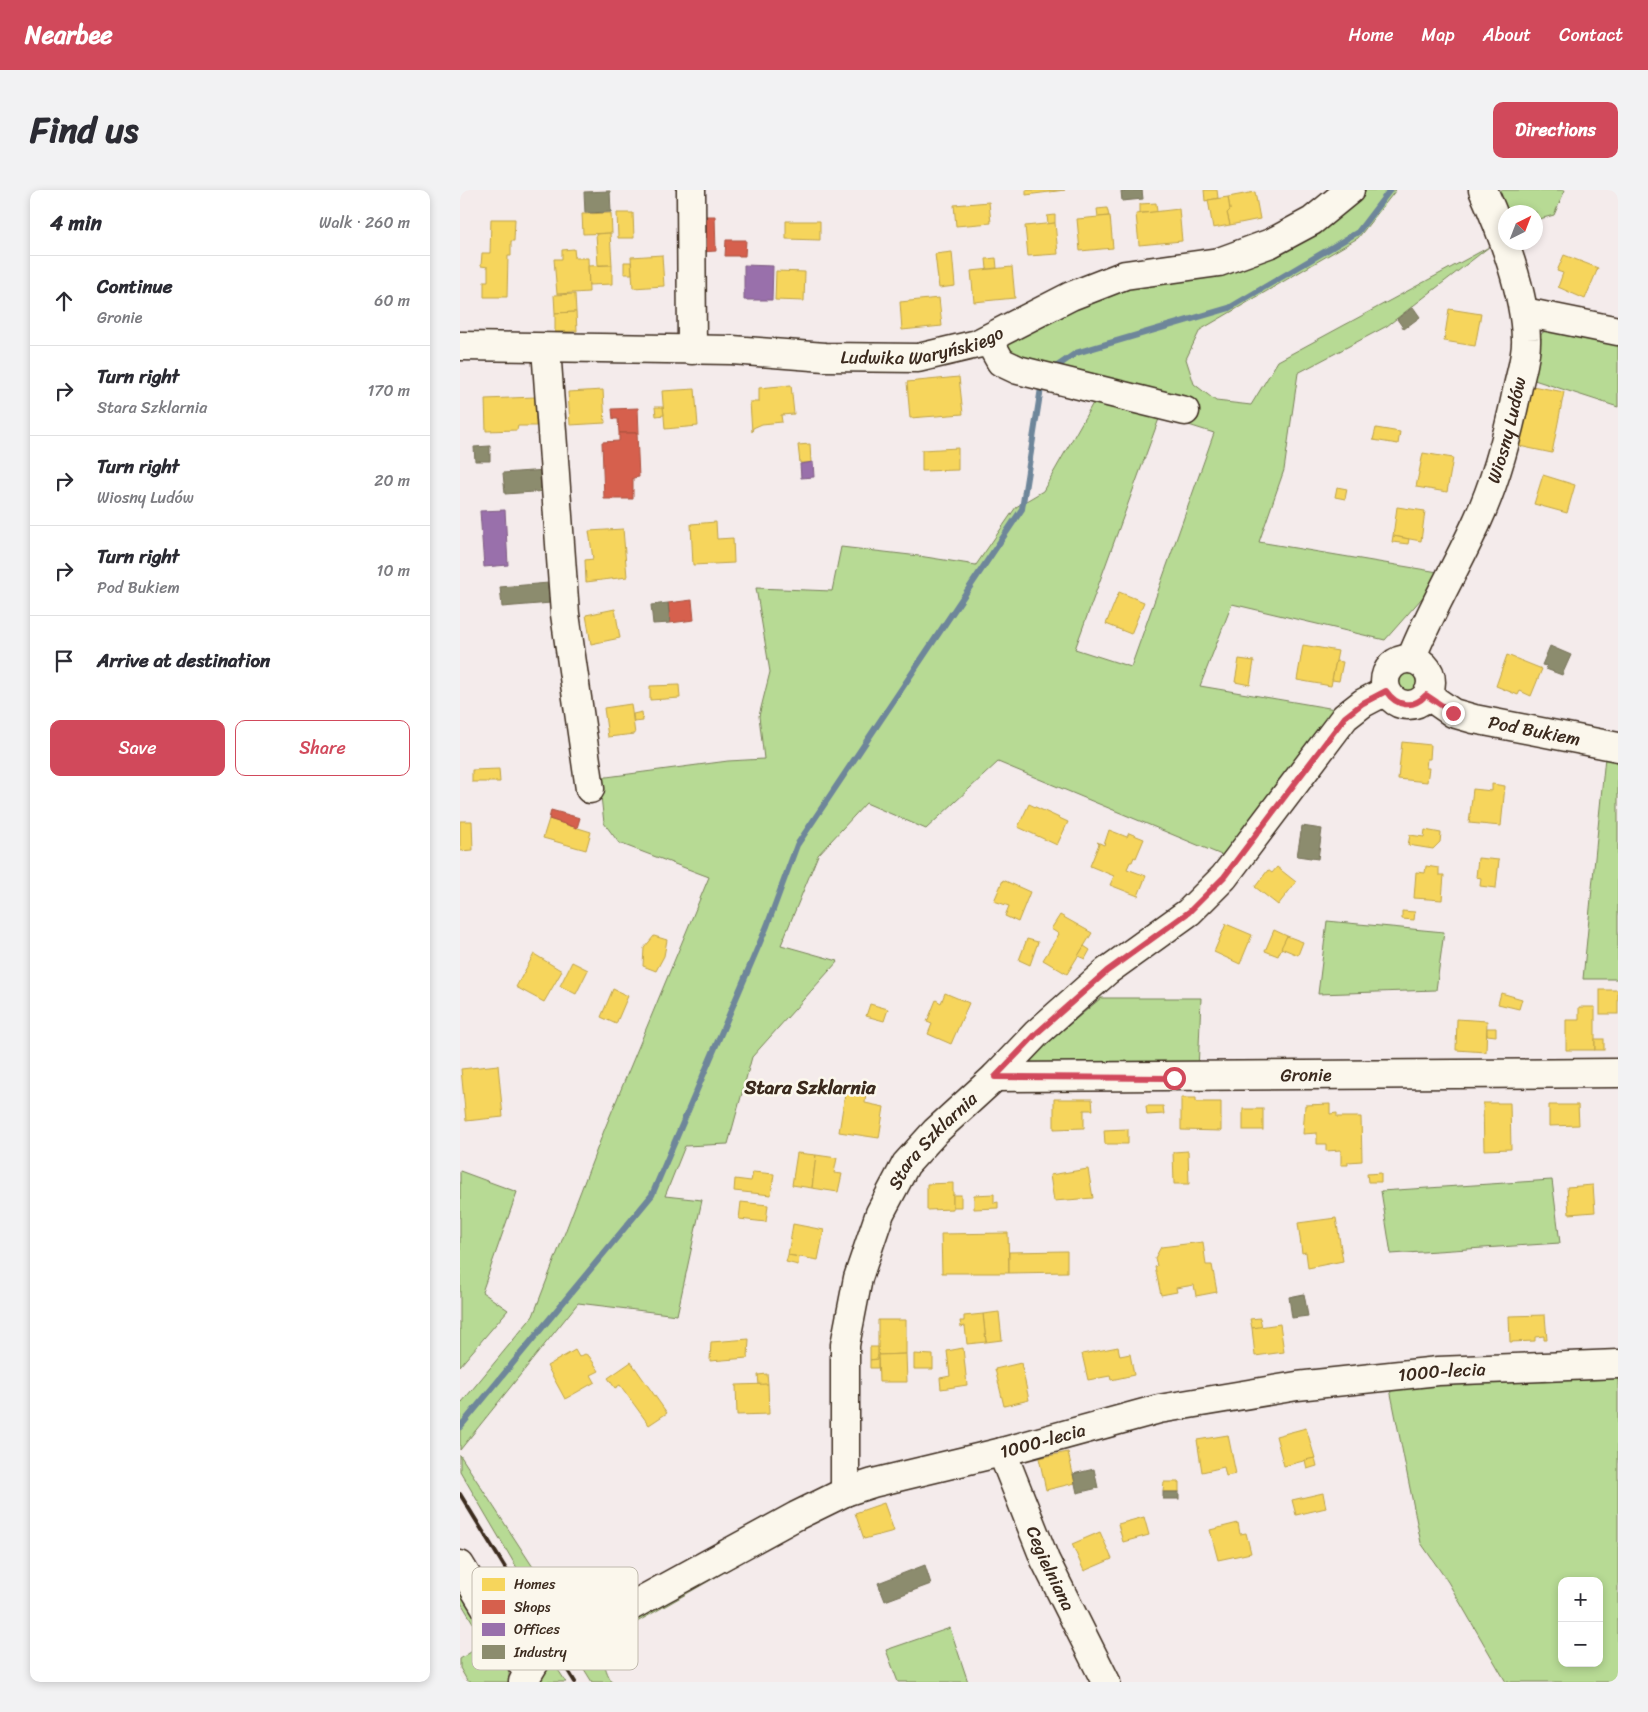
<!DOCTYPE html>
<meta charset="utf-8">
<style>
:root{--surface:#fff;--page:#f2f2f3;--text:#2b2b33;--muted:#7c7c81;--line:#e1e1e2;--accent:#d1495b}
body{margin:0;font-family:Sriracha,sans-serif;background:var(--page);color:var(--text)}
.controls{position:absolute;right:15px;bottom:15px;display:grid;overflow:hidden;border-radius:10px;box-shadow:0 2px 8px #0003}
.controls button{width:45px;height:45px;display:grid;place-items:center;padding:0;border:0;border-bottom:1px solid var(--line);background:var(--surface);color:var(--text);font:25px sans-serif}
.compass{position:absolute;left:1038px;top:15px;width:45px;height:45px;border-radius:50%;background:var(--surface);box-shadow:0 2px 8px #0003;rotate:42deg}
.stop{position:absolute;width:15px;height:15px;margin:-11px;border:4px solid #d1495b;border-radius:50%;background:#fff}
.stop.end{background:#d1495b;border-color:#fff;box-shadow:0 1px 5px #0008}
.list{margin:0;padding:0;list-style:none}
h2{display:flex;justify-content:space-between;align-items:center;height:65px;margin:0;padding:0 20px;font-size:21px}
h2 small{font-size:16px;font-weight:400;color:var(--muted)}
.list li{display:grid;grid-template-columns:32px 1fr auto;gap:15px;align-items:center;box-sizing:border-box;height:90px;padding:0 20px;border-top:1px solid var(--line)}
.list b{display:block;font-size:19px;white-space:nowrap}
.list p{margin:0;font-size:16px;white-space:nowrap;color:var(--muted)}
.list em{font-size:16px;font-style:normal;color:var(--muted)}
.actions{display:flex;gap:10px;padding:15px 20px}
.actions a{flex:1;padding:11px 0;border:1px solid var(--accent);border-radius:10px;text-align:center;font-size:18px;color:var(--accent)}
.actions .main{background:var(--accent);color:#fff}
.icon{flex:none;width:28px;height:28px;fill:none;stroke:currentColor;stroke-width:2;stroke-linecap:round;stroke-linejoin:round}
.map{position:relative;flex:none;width:1158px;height:1492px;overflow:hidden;border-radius:10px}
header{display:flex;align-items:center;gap:30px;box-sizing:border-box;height:70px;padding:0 25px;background:var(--accent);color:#fff}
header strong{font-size:24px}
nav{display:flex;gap:28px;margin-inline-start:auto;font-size:18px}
.intro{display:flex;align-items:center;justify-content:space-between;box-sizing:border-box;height:120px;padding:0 30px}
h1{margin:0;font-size:35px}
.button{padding:12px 22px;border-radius:10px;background:var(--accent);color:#fff;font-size:18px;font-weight:700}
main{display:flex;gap:30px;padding:0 30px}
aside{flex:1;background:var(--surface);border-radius:10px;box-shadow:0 2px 8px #0003}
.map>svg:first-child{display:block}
.green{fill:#b7da94;stroke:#798259;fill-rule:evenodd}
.homes{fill:#f6d55c;stroke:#bea249}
.shops{fill:#d6604d;stroke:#a8503f}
.offices{fill:#9970ab;stroke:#7d5b81}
.industry{fill:#8c8c6e;stroke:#746f56}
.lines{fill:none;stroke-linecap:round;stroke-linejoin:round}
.stream{stroke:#6e869a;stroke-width:6}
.minor-casing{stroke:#3b2a1e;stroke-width:31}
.minor{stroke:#fbf7ec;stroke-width:28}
.rail{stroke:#3b2a1e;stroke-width:4}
.route{stroke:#d1495b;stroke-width:6}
.labels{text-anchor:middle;stroke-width:5;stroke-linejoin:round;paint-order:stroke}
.street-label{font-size:18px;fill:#3b2a1e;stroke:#fbf7ec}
.neighbourhood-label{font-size:19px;font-weight:bold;fill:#3b2a1e;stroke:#fbf7ec}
.key{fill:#fbf7ec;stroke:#c1baae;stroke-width:1}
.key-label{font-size:14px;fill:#3b2a1e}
</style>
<header>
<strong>Nearbee</strong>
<nav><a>Home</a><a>Map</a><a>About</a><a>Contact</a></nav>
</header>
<div class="intro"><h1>Find us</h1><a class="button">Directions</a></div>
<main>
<aside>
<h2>4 min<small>Walk · 260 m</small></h2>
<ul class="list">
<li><svg class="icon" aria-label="ahead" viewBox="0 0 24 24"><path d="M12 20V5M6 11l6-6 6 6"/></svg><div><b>Continue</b><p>Gronie</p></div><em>60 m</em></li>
<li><svg class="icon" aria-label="right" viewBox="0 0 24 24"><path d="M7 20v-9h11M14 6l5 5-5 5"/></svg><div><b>Turn right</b><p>Stara Szklarnia</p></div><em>170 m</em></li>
<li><svg class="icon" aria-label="right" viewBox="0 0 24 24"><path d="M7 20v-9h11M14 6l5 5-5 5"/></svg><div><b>Turn right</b><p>Wiosny Ludów</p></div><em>20 m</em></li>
<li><svg class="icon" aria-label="right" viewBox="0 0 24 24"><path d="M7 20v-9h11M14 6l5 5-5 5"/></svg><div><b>Turn right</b><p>Pod Bukiem</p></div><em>10 m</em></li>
<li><svg class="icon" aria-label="arrive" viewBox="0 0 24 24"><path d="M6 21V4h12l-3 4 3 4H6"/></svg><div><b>Arrive at destination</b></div></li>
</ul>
<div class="actions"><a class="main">Save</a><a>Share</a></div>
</aside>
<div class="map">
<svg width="1158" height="1492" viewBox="0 0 1158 1492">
<rect width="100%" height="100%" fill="#f4ebeb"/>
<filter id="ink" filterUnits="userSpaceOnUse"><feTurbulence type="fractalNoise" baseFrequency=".02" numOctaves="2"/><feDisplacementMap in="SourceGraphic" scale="10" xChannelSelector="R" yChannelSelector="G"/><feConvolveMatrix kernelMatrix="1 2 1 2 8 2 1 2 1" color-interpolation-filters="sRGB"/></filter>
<g filter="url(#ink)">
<!-- green -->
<g class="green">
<path d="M 906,0 L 936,0 L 898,48 L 740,140 L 726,169 L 734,194 L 756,211 L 791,215 L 818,171 L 1029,57 L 927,136 L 838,183 L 824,280 L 799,352 L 984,383 L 925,450 L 772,414 L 740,496 L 881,520 L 764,666 L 538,572 L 466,639 L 406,613 L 358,665 L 321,755 L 378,771 L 292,867 L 268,954 L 225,956 L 205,1006 L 242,1010 L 217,1125 L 118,1113 L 0,1260 L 0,1210 L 2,1212 L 73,1126 L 145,938 L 249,687 L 159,653 L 144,633 L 139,588 L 268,571 L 304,569 L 299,526 L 310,482 L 296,398 L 372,401 L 381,357 L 459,366 L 516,375 L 556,317 L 583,301 L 637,206 L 550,169 L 540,154 L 608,117 L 861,35 ZM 700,226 L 754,243 L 671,477 L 615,459 Z"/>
<polygon points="1038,0 1105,0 1094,25 1076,30 1076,22 1047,22"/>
<polygon points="1102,137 1158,147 1158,217 1068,188 1075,153 1083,142"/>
<circle cx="948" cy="490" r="15"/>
<polygon points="1145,567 1158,569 1158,789 1123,789"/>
<polygon points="867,731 984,742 976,800 858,804"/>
<polygon points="641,808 741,808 738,881 563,874"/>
<polygon points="0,981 57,1002 22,1102 48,1120 0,1176"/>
<polygon points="1092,990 1100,1053 931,1064 921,1001"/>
<path d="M 1158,1183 L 1158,1492 L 1046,1492 L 988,1392 L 961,1353 L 929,1194 ZM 1102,1391 L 1139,1391 L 1139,1473 L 1102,1473 Z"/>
<polygon points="0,1265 112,1437 97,1446 0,1281"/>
<path d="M 340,1339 L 149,1448 C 143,1465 142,1476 152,1492 L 132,1492 L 111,1458 Z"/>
<polygon points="0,1392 49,1474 49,1492 8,1492 0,1478 0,1469 25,1453 0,1411"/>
<polygon points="490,1438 508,1492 438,1492 426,1460"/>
<polygon points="93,1472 106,1492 74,1492"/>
</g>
<!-- homes -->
<g class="homes">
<polygon points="566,0 605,0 566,5"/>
<polygon points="744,0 757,0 758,8 745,11"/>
<polygon points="795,2 800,29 770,35 767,23 770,20 768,7"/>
<polygon points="768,7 770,20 767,23 770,35 753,38 748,10"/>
<polygon points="529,12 531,33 496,36 494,15"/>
<polygon points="696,13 697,22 680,23 680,14"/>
<polygon points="647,18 649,26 638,27 637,19"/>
<polygon points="719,19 722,51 679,55 676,24"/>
<polygon points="151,23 152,43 123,44 122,24"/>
<polygon points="157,23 173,23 174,48 158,48"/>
<polygon points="595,25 595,33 588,34 587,26"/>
<polygon points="650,26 653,58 620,61 617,29"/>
<polygon points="31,29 55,29 54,51 51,51 51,66 48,66 47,107 24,107 24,91 28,91 28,77 21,76 22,63 30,63"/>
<polygon points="326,31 360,31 360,50 326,49"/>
<polygon points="595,33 598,64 568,66 565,36"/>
<polygon points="150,43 152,75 138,75 136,44"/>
<polygon points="114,59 115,68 128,68 129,102 97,104 94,69 102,69 102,60"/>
<polygon points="492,62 495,96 479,98 475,64"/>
<polygon points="202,65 204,96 173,98 171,67"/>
<polygon points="1104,65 1138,78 1125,109 1098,97 1103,83 1097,81"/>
<polygon points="536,68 537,78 527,79 526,69"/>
<polygon points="164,72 171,72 172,84 164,84"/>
<polygon points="152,75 152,94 129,95 128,76"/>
<polygon points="552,77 555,108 514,112 511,81"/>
<polygon points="316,81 345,82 344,111 315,110"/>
<polygon points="115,104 116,122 95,123 94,105"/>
<polygon points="479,108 482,136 442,140 440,112"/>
<polygon points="989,119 1021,124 1015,156 984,151"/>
<polygon points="116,122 117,141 95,142 95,123"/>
<polygon points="499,187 503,224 450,228 447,192"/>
<polygon points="331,195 334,224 321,225 322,232 302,234 293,238 292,242 290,212 299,212 299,198"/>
<polygon points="1072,196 1104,202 1092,263 1059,256"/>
<polygon points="235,199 238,236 205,239 202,201"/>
<polygon points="143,200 145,233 110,235 108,202"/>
<polygon points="75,207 76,236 58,236 57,240 26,241 25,209"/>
<polygon points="195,217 203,217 204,225 196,226"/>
<polygon points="916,238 940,242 938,254 913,250"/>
<polygon points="350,254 351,273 340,273 338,255"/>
<polygon points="498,258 498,280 462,281 462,260"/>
<polygon points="963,263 993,268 987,302 956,297"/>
<polygon points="1083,285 1115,295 1107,323 1074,314"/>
<polygon points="877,297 887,299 885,309 875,307"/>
<polygon points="937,317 965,321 961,351 933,346"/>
<polygon points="256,332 257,349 273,348 274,373 233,375 231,334"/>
<polygon points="163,339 167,387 126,392 125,370 133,369 129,341"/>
<polygon points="933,346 949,349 948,354 932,352"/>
<polygon points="659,402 684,412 671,444 646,434"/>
<polygon points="155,419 160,448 131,454 126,425"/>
<polygon points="843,455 878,461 871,496 837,490"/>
<polygon points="1047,465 1082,479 1071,506 1060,501 1058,505 1036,496"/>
<polygon points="779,469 794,471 790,495 775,492"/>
<polygon points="876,471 883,472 879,491 872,490"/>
<polygon points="219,495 220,508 190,510 190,496"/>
<polygon points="171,514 175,544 148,547 144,518"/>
<polygon points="182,522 183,531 174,532 173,524"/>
<polygon points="942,552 971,555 970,569 967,569 966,578 969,578 967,592 938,589"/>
<polygon points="39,579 40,592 12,592 12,580"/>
<polygon points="1032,594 1045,596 1041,636 1009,633 1013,599 1032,601"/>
<polygon points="569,614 608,632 597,655 558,637"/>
<polygon points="89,629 131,642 126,660 83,648"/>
<polygon points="0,631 12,631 13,660 0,661"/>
<polygon points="649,640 667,647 669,643 684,649 676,668 674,667 672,672 670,672 667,679 686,686 678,706 650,695 654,686 630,676 639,654 637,652 644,655"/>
<polygon points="965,640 981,643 980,652 973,659 948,655 950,645 964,647"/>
<polygon points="1018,668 1039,670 1036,698 1020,696 1021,688 1016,687"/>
<polygon points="966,676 979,678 979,685 984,685 982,710 954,708 956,682 965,683"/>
<polygon points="817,677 836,692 818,715 795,697 808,680 812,683"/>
<polygon points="543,690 570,702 558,732 545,726 549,716 534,711"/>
<polygon points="942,721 955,722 954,730 942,729"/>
<polygon points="600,725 632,743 607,784 583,770 599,744 591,739"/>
<polygon points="766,734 792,745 780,774 754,762"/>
<polygon points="814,740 827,746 818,766 805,761"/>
<polygon points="194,746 207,750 204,766 196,781 183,776 184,758"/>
<polygon points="827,746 843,752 838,765 821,758"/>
<polygon points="567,749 578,752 570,775 559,770"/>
<polygon points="624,756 630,760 625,769 618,766"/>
<polygon points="74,764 102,781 84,812 56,797"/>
<polygon points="112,772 128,780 116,804 100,796"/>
<polygon points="153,799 168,806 156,834 141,827"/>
<rect x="1140" y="800" width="18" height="24"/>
<polygon points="485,803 509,813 491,854 468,844 472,834 467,832 476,810 481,813"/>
<polygon points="1041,803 1062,809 1059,819 1038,814"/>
<polygon points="410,814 428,819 424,831 406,826"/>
<polygon points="1119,817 1135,817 1135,860 1106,860 1106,830 1119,830"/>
<polygon points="997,829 1027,831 1026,862 996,860"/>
<polygon points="1027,838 1036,838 1036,846 1027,845"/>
<rect x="1135" y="849" width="9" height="11"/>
<polygon points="38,875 43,927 6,931 1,879"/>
<polygon points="386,898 406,902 405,913 424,917 419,948 379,942"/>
<polygon points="721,908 736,908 736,912 761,912 761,941 721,940"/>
<polygon points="594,909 632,909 633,920 624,920 624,938 594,939"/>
<polygon points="1023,913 1050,913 1051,959 1024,960"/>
<polygon points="870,914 870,924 877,923 877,927 901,927 902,971 888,972 888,975 881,975 881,960 866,961 866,954 857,954 857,943 843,944 845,915"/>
<polygon points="1089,915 1118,915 1119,935 1089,936"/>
<polygon points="686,916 703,916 704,924 687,925"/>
<rect x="783" y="919" width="20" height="21"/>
<polygon points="668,939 668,954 645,954 644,940"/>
<polygon points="728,961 729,994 714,994 713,962"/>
<polygon points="337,963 356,965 352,998 332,995"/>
<polygon points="356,965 377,968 374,983 382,984 378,1002 352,998"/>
<polygon points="628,979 633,1008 594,1011 590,985"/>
<polygon points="293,982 314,984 311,1005 274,1001 275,989 291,991"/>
<polygon points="921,983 921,992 908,992 907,984"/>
<polygon points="493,993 493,1019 467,1020 467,994"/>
<polygon points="1133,995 1135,1022 1109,1024 1107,997"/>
<polygon points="534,1004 534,1013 538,1012 538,1018 514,1019 514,1005"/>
<rect x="493" y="1005" width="8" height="12"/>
<polygon points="281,1012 308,1015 306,1032 279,1029"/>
<polygon points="876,1028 883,1071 848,1078 846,1062 842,1063 838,1033"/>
<polygon points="333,1034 364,1040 358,1070 328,1065"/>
<polygon points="548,1043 549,1083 482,1083 481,1044"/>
<polygon points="743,1052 746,1075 752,1075 757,1102 736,1106 734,1095 716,1098 717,1102 701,1105 695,1077 697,1076 695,1068 701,1057"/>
<polygon points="607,1061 607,1082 549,1083 549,1062"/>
<polygon points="328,1065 339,1067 338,1075 326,1072"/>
<polygon points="539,1122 542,1150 526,1152 523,1124"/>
<polygon points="523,1124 526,1152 507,1154 505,1136 501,1137 500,1131 504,1131 504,1126"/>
<polygon points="1085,1125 1087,1150 1084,1150 1084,1146 1075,1147 1075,1151 1050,1152 1049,1126"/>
<polygon points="800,1128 802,1137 792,1138 790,1129"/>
<polygon points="418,1130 446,1130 446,1164 418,1165"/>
<polygon points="820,1134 824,1162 795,1166 792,1138"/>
<polygon points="289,1149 288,1168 250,1171 251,1152"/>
<polygon points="410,1157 418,1157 418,1169 410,1170"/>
<polygon points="658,1157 660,1166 670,1164 674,1185 651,1190 650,1186 628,1190 622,1164"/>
<polygon points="503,1158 507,1195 481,1199 480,1188 490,1186 487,1161"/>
<polygon points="115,1160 119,1167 125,1164 129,1166 139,1181 131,1185 135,1192 105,1209 87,1176"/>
<polygon points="446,1164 447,1192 419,1192 418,1165"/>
<polygon points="454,1164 473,1165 473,1179 454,1179"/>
<polygon points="418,1169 418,1178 410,1178 410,1170"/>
<polygon points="171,1172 207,1223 189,1235 160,1195 155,1198 148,1188"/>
<polygon points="561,1173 569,1210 544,1216 535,1179"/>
<polygon points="307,1184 308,1194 299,1195 298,1185"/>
<polygon points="308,1194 309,1224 277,1225 276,1195"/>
<polygon points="846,1238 855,1268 824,1276 816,1246"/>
<polygon points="768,1245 776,1284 766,1286 764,1277 742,1282 737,1250"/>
<polygon points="608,1262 615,1293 586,1300 579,1268"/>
<polygon points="855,1268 857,1276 847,1279 845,1270"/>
<polygon points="704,1292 719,1292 719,1302 703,1302"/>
<polygon points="863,1303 866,1318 836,1325 832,1310"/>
<polygon points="424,1313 434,1341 404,1349 395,1323"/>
<polygon points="684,1327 689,1345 663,1352 658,1334"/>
<polygon points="778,1333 780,1344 786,1343 791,1363 758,1370 750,1340"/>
<polygon points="640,1342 652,1369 624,1381 612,1354"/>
</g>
<!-- shops -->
<g class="shops">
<polygon points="245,26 255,26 256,61 241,62"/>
<polygon points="266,50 286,50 285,66 265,66"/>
<polygon points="178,218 179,243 159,243 158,229 153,229 152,219"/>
<polygon points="159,243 177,243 179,287 173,288 173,309 144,309 142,252 159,251"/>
<polygon points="232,410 234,430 210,433 208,413"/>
<polygon points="91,620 120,628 117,638 89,629"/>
</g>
<!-- offices -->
<g class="offices">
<polygon points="284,75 313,76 312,110 284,110"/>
<polygon points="353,272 354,287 341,288 340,274"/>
<polygon points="45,320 48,375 24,377 20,321"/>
</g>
<!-- industry -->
<g class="industry">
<polygon points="682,0 683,9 662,11 661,1"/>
<polygon points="150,1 151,22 125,23 124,2"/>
<polygon points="953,117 960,127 944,139 937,129"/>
<polygon points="30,256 30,271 15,271 14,257"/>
<polygon points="86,280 88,301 45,304 43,283"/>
<polygon points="89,393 91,413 42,417 40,397"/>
<polygon points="208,413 210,433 193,434 191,415"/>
<polygon points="1090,456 1111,465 1102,485 1086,479 1087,476 1082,475"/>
<polygon points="842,636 862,639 858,669 837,666"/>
<polygon points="844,1104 848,1126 832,1128 829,1107"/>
<polygon points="634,1279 638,1298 617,1303 613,1284"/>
<rect x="703" y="1302" width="16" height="7"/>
<polygon points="465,1375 471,1394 425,1411 418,1393"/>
</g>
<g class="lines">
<!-- stream -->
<g class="stream">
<polyline points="593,179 616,163 769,118 898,42 930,0"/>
<polyline points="0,1237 192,1005 307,736 337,655 562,319 581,198"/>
</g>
<defs>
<g id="minor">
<polyline points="231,0 232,160"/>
<polyline points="1064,122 1158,141"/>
<polyline points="528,149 541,172 558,180 725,221"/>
<path id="s1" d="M 0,156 L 272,160 L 365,167 L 458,168 L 517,154 L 611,106 L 665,85 L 759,72 L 811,53 L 852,31 L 890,0"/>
<polyline points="86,158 105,424 130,599"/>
<path id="s2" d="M 951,469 C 970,421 996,378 1017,332 C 1036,291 1048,245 1057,201 C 1060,185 1067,166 1066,149 C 1065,104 1042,42 1023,0"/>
<circle cx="948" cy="492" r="23"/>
<path id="s3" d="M 967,505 L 993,523 L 1014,529 L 1158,557"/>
<path id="s4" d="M 535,887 L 1158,883"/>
<path id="s5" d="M 542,1262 L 585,1370 L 646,1492"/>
<path id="s6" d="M 385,1302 L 385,1155 L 398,1088 L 420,1023 L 446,974 L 476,941 L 535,887 L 577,843 L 647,781 L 729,722 L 764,687 L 885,527 L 903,513 L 926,501"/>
<polyline points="0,1375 48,1454 68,1482"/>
<path id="s7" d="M 63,1492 L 78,1467 L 336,1326 L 385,1302 L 413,1293 L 542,1262 L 699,1219 L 837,1196 L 978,1181 L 1158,1174"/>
</g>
</defs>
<!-- minor casing -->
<use href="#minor" class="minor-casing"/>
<!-- minor -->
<use href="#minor" class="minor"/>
<!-- rail -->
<polyline class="rail" points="0,1304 115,1492"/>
</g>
</g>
<g class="lines" filter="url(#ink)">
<!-- route -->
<path class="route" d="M 714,888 L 535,887 L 577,843 L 647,781 L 729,722 L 764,687 L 885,527 L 903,513 L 926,501 C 937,517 953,519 966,505 L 993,523"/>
</g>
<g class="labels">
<!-- street labels -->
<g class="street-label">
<text dy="6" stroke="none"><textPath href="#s1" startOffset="464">Ludwika Waryńskiego</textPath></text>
<text dy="6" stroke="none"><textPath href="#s2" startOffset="249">Wiosny Ludów</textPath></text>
<text dy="6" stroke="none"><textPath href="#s3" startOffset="115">Pod Bukiem</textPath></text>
<text dy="6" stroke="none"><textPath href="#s4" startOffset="311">Gronie</textPath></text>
<text dy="6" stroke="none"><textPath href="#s6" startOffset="374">Stara Szklarnia</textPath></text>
<text dy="6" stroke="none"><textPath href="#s7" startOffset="988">1000-lecia</textPath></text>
<text dy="6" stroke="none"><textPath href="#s7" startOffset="582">1000-lecia</textPath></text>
<text dy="6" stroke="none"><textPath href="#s5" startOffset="126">Cegielniana</textPath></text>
</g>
<!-- neighbourhood labels -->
<g class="neighbourhood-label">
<text x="350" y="904">Stara Szklarnia</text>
</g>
</g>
<!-- legend -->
<rect x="12" y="1377" width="166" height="103" rx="8" class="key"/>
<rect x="22" y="1388" width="23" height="13" fill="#f6d55c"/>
<rect x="22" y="1410" width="23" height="14" fill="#d6604d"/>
<rect x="22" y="1433" width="23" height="13" fill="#9970ab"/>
<rect x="22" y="1455" width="23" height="14" fill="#8c8c6e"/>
<g class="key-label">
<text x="54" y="1399">Homes</text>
<text x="54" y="1422">Shops</text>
<text x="54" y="1444">Offices</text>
<text x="54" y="1467">Industry</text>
</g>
</svg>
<div class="controls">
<button>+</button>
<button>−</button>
</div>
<svg class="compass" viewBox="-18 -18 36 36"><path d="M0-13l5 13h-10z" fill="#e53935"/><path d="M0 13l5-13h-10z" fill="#7c7c81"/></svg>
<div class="stop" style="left:714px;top:888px"></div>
<div class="stop end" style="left:993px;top:523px"></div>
</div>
</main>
